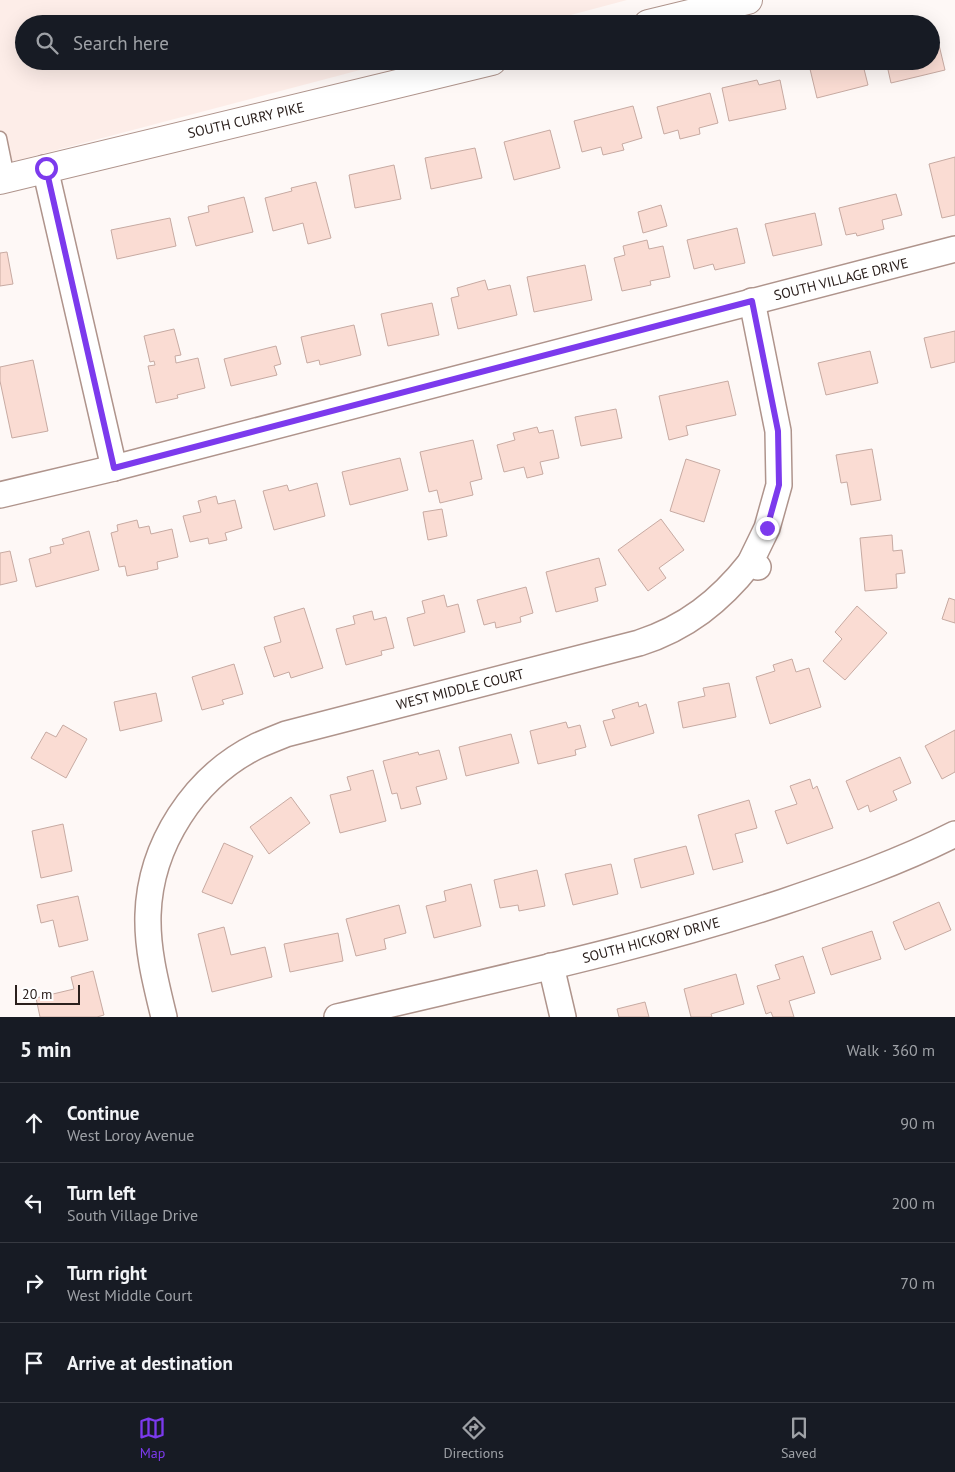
<!DOCTYPE html>
<meta charset="utf-8">
<style>
:root{--surface:#171b24;--page:#242831;--text:#f1f3f6;--muted:#9ea1a6;--line:#363941;--accent:#7c3aed}
body{margin:0;font-family:"PT Sans",sans-serif;background:var(--page);color:var(--text)}
.scale{position:absolute;left:15px;bottom:12px;width:65px;box-sizing:border-box;padding-left:5px;border:2px solid #2b201d;border-top:0;font-size:14px;line-height:18px;white-space:nowrap;color:#2b201d;-webkit-text-stroke:4px #fff;paint-order:stroke}
.stop{position:absolute;width:15px;height:15px;margin:-11px;border:4px solid #7c3aed;border-radius:50%;background:#fff}
.stop.end{background:#7c3aed;border-color:#fff;box-shadow:0 1px 5px #0008}
.list{margin:0;padding:0;list-style:none}
h2{display:flex;justify-content:space-between;align-items:center;height:65px;margin:0;padding:0 20px;font-size:21px}
h2 small{font-size:16px;font-weight:400;color:var(--muted)}
.list li{display:grid;grid-template-columns:32px 1fr auto;gap:15px;align-items:center;box-sizing:border-box;height:80px;padding:0 20px;border-top:1px solid var(--line)}
.list b{display:block;font-size:19px;white-space:nowrap}
.list p{margin:0;font-size:16px;white-space:nowrap;color:var(--muted)}
.list em{font-size:16px;font-style:normal;color:var(--muted)}
.icon{flex:none;width:28px;height:28px;fill:none;stroke:currentColor;stroke-width:2;stroke-linecap:round;stroke-linejoin:round}
.map{position:relative;flex:none;width:955px;height:1017px;overflow:hidden}
.search{position:absolute;background:var(--surface);box-shadow:0 5px 20px #0002;left:15px;right:15px;top:15px;height:55px;display:flex;align-items:center;gap:12px;box-sizing:border-box;padding:0 18px;border-radius:28px;color:var(--muted);font-size:19px}
.sheet{height:385px;background:var(--surface)}
nav{display:flex;justify-content:space-around;align-items:center;box-sizing:border-box;height:70px;border-top:1px solid var(--line);background:var(--surface);font-size:14px;color:var(--muted)}
nav a{display:grid;justify-items:center;gap:2px}
nav .on{color:var(--accent)}
.map>svg:first-child{display:block}
.built{fill:#fdede8}
.building{fill:#fadcd3;stroke:#c7aaa2}
.lines{fill:none;stroke-linecap:round;stroke-linejoin:round}
.lane-casing{stroke:#af948c;stroke-width:15}
.street-casing{stroke:#af948c;stroke-width:28}
.secondary-casing{stroke:#af948c;stroke-width:30}
.lane{stroke:#fff;stroke-width:12}
.street{stroke:#fff;stroke-width:25}
.secondary{stroke:#fff;stroke-width:28}
.route{stroke:#7c3aed;stroke-width:6}
.labels{text-anchor:middle;stroke-width:4;stroke-linejoin:round;paint-order:stroke}
.street-label{font-size:14px;fill:#2b201d;stroke:#fff}
</style>
<div class="map">
<svg width="955" height="1017" viewBox="0 0 955 1017">
<rect width="100%" height="100%" fill="#fef8f6"/>
<!-- built -->
<polygon class="built" points="0,0 627,0 537,24 24,24 24,61 394,61 0,165"/>
<!-- building -->
<g class="building">
<polygon points="939,45 945,70 891,83 886,61 931,61 931,47"/>
<polygon points="842,61 862,61 868,85 817,98 810,69"/>
<polygon points="757,80 759,85 780,80 786,109 729,121 722,88"/>
<polygon points="710,93 718,123 699,128 700,134 680,139 678,130 664,134 657,107"/>
<polygon points="633,106 642,138 622,144 624,150 603,155 601,147 582,152 574,121"/>
<polygon points="550,130 560,168 514,180 504,142"/>
<polygon points="475,148 482,178 431,189 425,158"/>
<polygon points="955,157 955,215 942,218 929,164"/>
<polygon points="394,165 401,199 355,208 349,175"/>
<polygon points="316,182 331,238 308,244 303,223 273,231 265,198 292,191 291,188"/>
<polygon points="896,194 902,215 882,220 884,229 857,236 856,233 846,235 839,208"/>
<polygon points="244,197 253,232 196,246 188,217 209,212 208,206"/>
<polygon points="661,205 667,226 643,233 638,212"/>
<polygon points="815,213 822,245 773,256 765,224"/>
<polygon points="170,218 176,246 117,259 111,230"/>
<polygon points="737,228 745,263 715,270 713,264 694,269 687,240"/>
<polygon points="647,240 649,249 663,246 670,277 650,281 651,285 622,291 614,258 625,255 623,246"/>
<polygon points="7,252 13,284 0,286 0,253"/>
<polygon points="585,265 592,300 534,312 527,277"/>
<polygon points="485,280 488,290 510,285 517,315 458,329 451,298 459,296 457,288"/>
<polygon points="432,303 439,335 388,346 381,314"/>
<polygon points="354,325 361,355 320,365 319,360 307,363 301,337"/>
<polygon points="174,329 181,355 175,356 176,363 198,358 205,388 177,395 178,398 156,403 148,366 155,365 154,361 150,362 144,336"/>
<polygon points="955,331 955,362 931,368 924,338"/>
<polygon points="276,346 281,364 274,366 277,375 231,386 224,359"/>
<polygon points="870,351 878,383 826,395 818,363"/>
<polygon points="33,360 48,431 12,438 0,381 0,367"/>
<polygon points="728,381 736,415 686,426 688,435 669,440 659,396"/>
<polygon points="616,409 622,438 581,446 575,417"/>
<polygon points="537,427 539,433 553,430 559,458 540,462 543,474 527,478 524,467 504,472 497,445 515,440 513,433"/>
<polygon points="473,440 482,479 470,482 473,495 440,503 437,490 429,492 420,452"/>
<polygon points="872,449 881,500 851,505 847,482 841,483 836,455"/>
<polygon points="400,458 408,490 350,505 342,472"/>
<polygon points="686,459 720,470 704,522 670,511"/>
<polygon points="317,483 325,516 274,530 263,491 287,485 289,491"/>
<polygon points="216,496 218,504 235,500 242,528 225,533 227,540 209,544 208,538 190,542 183,516 201,512 198,501"/>
<polygon points="442,509 447,536 428,540 423,512"/>
<polygon points="661,519 684,550 659,568 666,578 648,591 618,550"/>
<polygon points="137,520 139,528 149,526 151,534 172,529 178,557 157,562 158,569 127,576 125,566 119,567 111,533 118,531 117,525"/>
<polygon points="89,531 99,570 36,587 29,559 51,553 50,547 64,544 62,539"/>
<polygon points="892,535 893,551 902,550 905,573 896,574 897,588 865,591 860,538"/>
<polygon points="10,551 17,581 0,585 0,553"/>
<polygon points="599,558 606,585 595,588 598,601 556,612 546,572"/>
<polygon points="526,587 533,613 520,617 521,622 496,628 495,622 484,625 477,600"/>
<polygon points="444,595 447,607 458,604 465,632 414,646 407,618 425,613 422,601"/>
<polygon points="949,598 955,600 955,623 942,619"/>
<polygon points="857,606 887,633 845,680 823,661 842,639 835,632"/>
<polygon points="304,608 323,668 291,678 289,672 274,677 264,647 281,642 274,617"/>
<polygon points="372,611 374,620 386,617 394,648 381,651 382,655 346,665 336,629 355,624 353,616"/>
<polygon points="792,659 796,672 809,668 821,707 770,724 756,677 775,671 773,665"/>
<polygon points="234,664 243,694 222,700 224,704 202,710 192,677"/>
<polygon points="729,683 736,717 683,728 678,702 705,696 703,688"/>
<polygon points="156,693 162,721 120,731 114,702"/>
<polygon points="638,702 639,707 646,704 654,733 611,746 603,721 615,718 612,710"/>
<polygon points="566,722 568,728 580,725 586,747 575,750 576,755 538,764 530,731"/>
<polygon points="63,725 87,739 66,778 31,758 46,732 56,737"/>
<polygon points="955,730 955,772 942,779 925,746"/>
<polygon points="511,734 519,763 466,776 459,747"/>
<polygon points="439,750 447,779 416,787 421,804 401,809 397,793 392,794 383,761 418,752 419,755"/>
<polygon points="900,757 911,783 893,791 897,800 870,812 868,805 858,810 846,781"/>
<polygon points="373,770 386,821 340,833 330,795 351,790 347,777"/>
<polygon points="810,779 813,789 817,786 833,828 787,844 775,811 797,804 790,786"/>
<polygon points="291,797 310,823 269,854 250,827"/>
<polygon points="749,800 757,828 735,834 743,862 713,870 698,815"/>
<polygon points="63,824 72,871 41,878 32,831"/>
<polygon points="224,843 253,856 232,904 202,892"/>
<polygon points="686,846 694,874 641,888 634,859"/>
<polygon points="611,864 618,894 573,905 565,874"/>
<polygon points="537,870 545,906 519,911 518,905 500,908 494,880"/>
<polygon points="471,884 481,926 434,938 426,906 446,901 444,891"/>
<polygon points="78,896 88,940 59,947 53,920 41,923 37,905"/>
<polygon points="939,902 951,930 905,950 893,922"/>
<polygon points="399,905 406,933 384,939 386,949 356,956 346,919"/>
<polygon points="224,927 231,955 265,947 272,977 212,992 198,934"/>
<polygon points="872,931 881,959 831,975 822,948"/>
<polygon points="338,933 343,961 290,972 284,944"/>
<polygon points="803,956 815,993 789,1001 794,1017 773,1017 771,1012 766,1014 757,986 780,979 775,965"/>
<polygon points="93,971 104,1015 97,1017 40,1017 36,998 74,989 71,977"/>
<polygon points="736,974 744,1004 711,1014 712,1017 691,1017 684,989"/>
<polygon points="645,1002 649,1017 619,1017 617,1009"/>
</g>
<g class="lines">
<defs>
<polyline id="lane" points="0,138 8,177"/>
<g id="street">
<polyline points="45,168 114,468"/>
<polyline points="752,301 778,431 779,485 767,528 750,563 758,567"/>
<polyline points="0,495 114,468 955,249"/>
<polyline points="551,966 563,1017"/>
<path d="M 164,1017 C 156,984 147,950 148,915 C 150,845 194,777 257,746 C 266,742 276,738 286,734 L 639,643 C 686,628 720,601 750,563"/>
<path d="M 337,1017 C 486,981 637,950 783,902 C 842,882 900,862 955,834"/>
</g>
<g id="secondary">
<polyline points="648,24 748,0"/>
<polyline points="0,180 492,61"/>
</g>
</defs>
<!-- lane casing -->
<use href="#lane" class="lane-casing"/>
<!-- street casing -->
<use href="#street" class="street-casing"/>
<!-- secondary casing -->
<use href="#secondary" class="secondary-casing"/>
<!-- lane -->
<use href="#lane" class="lane"/>
<!-- street -->
<use href="#street" class="street"/>
<!-- secondary -->
<use href="#secondary" class="secondary"/>
</g>
<g class="lines">
<!-- route -->
<polyline class="route" points="46,168 114,468 752,301 778,431 779,485 767,528"/>
</g>
<g class="labels">
<!-- street labels -->
<g class="street-label">
<text transform="translate(246 120) rotate(-13)" y="5">SOUTH CURRY PIKE</text>
<text transform="translate(841 279) rotate(-14)" y="5">SOUTH VILLAGE DRIVE</text>
<text transform="translate(460 689) rotate(-14)" y="5">WEST MIDDLE COURT</text>
<text transform="translate(651 940) rotate(-15)" y="5">SOUTH HICKORY DRIVE</text>
</g>
</g>
</svg>
<div class="scale">20 m</div>
<div class="stop" style="left:46px;top:168px"></div>
<div class="stop end" style="left:767px;top:528px"></div>
<div class="search"><svg class="icon" aria-label="search" viewBox="0 0 24 24"><circle cx="10" cy="10" r="6"/><path d="M15 15l6 6"/></svg>Search here</div>
</div>
<section class="sheet">
<h2>5 min<small>Walk · 360 m</small></h2>
<ul class="list">
<li><svg class="icon" aria-label="ahead" viewBox="0 0 24 24"><path d="M12 20V5M6 11l6-6 6 6"/></svg><div><b>Continue</b><p>West Loroy Avenue</p></div><em>90 m</em></li>
<li><svg class="icon" aria-label="left" viewBox="0 0 24 24"><path d="M17 20v-9H6M10 6l-5 5 5 5"/></svg><div><b>Turn left</b><p>South Village Drive</p></div><em>200 m</em></li>
<li><svg class="icon" aria-label="right" viewBox="0 0 24 24"><path d="M7 20v-9h11M14 6l5 5-5 5"/></svg><div><b>Turn right</b><p>West Middle Court</p></div><em>70 m</em></li>
<li><svg class="icon" aria-label="arrive" viewBox="0 0 24 24"><path d="M6 21V4h12l-3 4 3 4H6"/></svg><div><b>Arrive at destination</b></div></li>
</ul>
</section>
<nav>
<a class="on"><svg class="icon" aria-label="map" viewBox="0 0 24 24"><path d="M3 6l6-2 6 2 6-2v14l-6 2-6-2-6 2zM9 4v14M15 6v14"/></svg>Map</a>
<a><svg class="icon" aria-label="directions" viewBox="0 0 24 24"><path d="M12 3l9 9-9 9-9-9zM9 14v-3h6M13 9l2 2-2 2"/></svg>Directions</a>
<a><svg class="icon" aria-label="saved" viewBox="0 0 24 24"><path d="M7 4h10v16l-5-4-5 4z"/></svg>Saved</a>
</nav>
